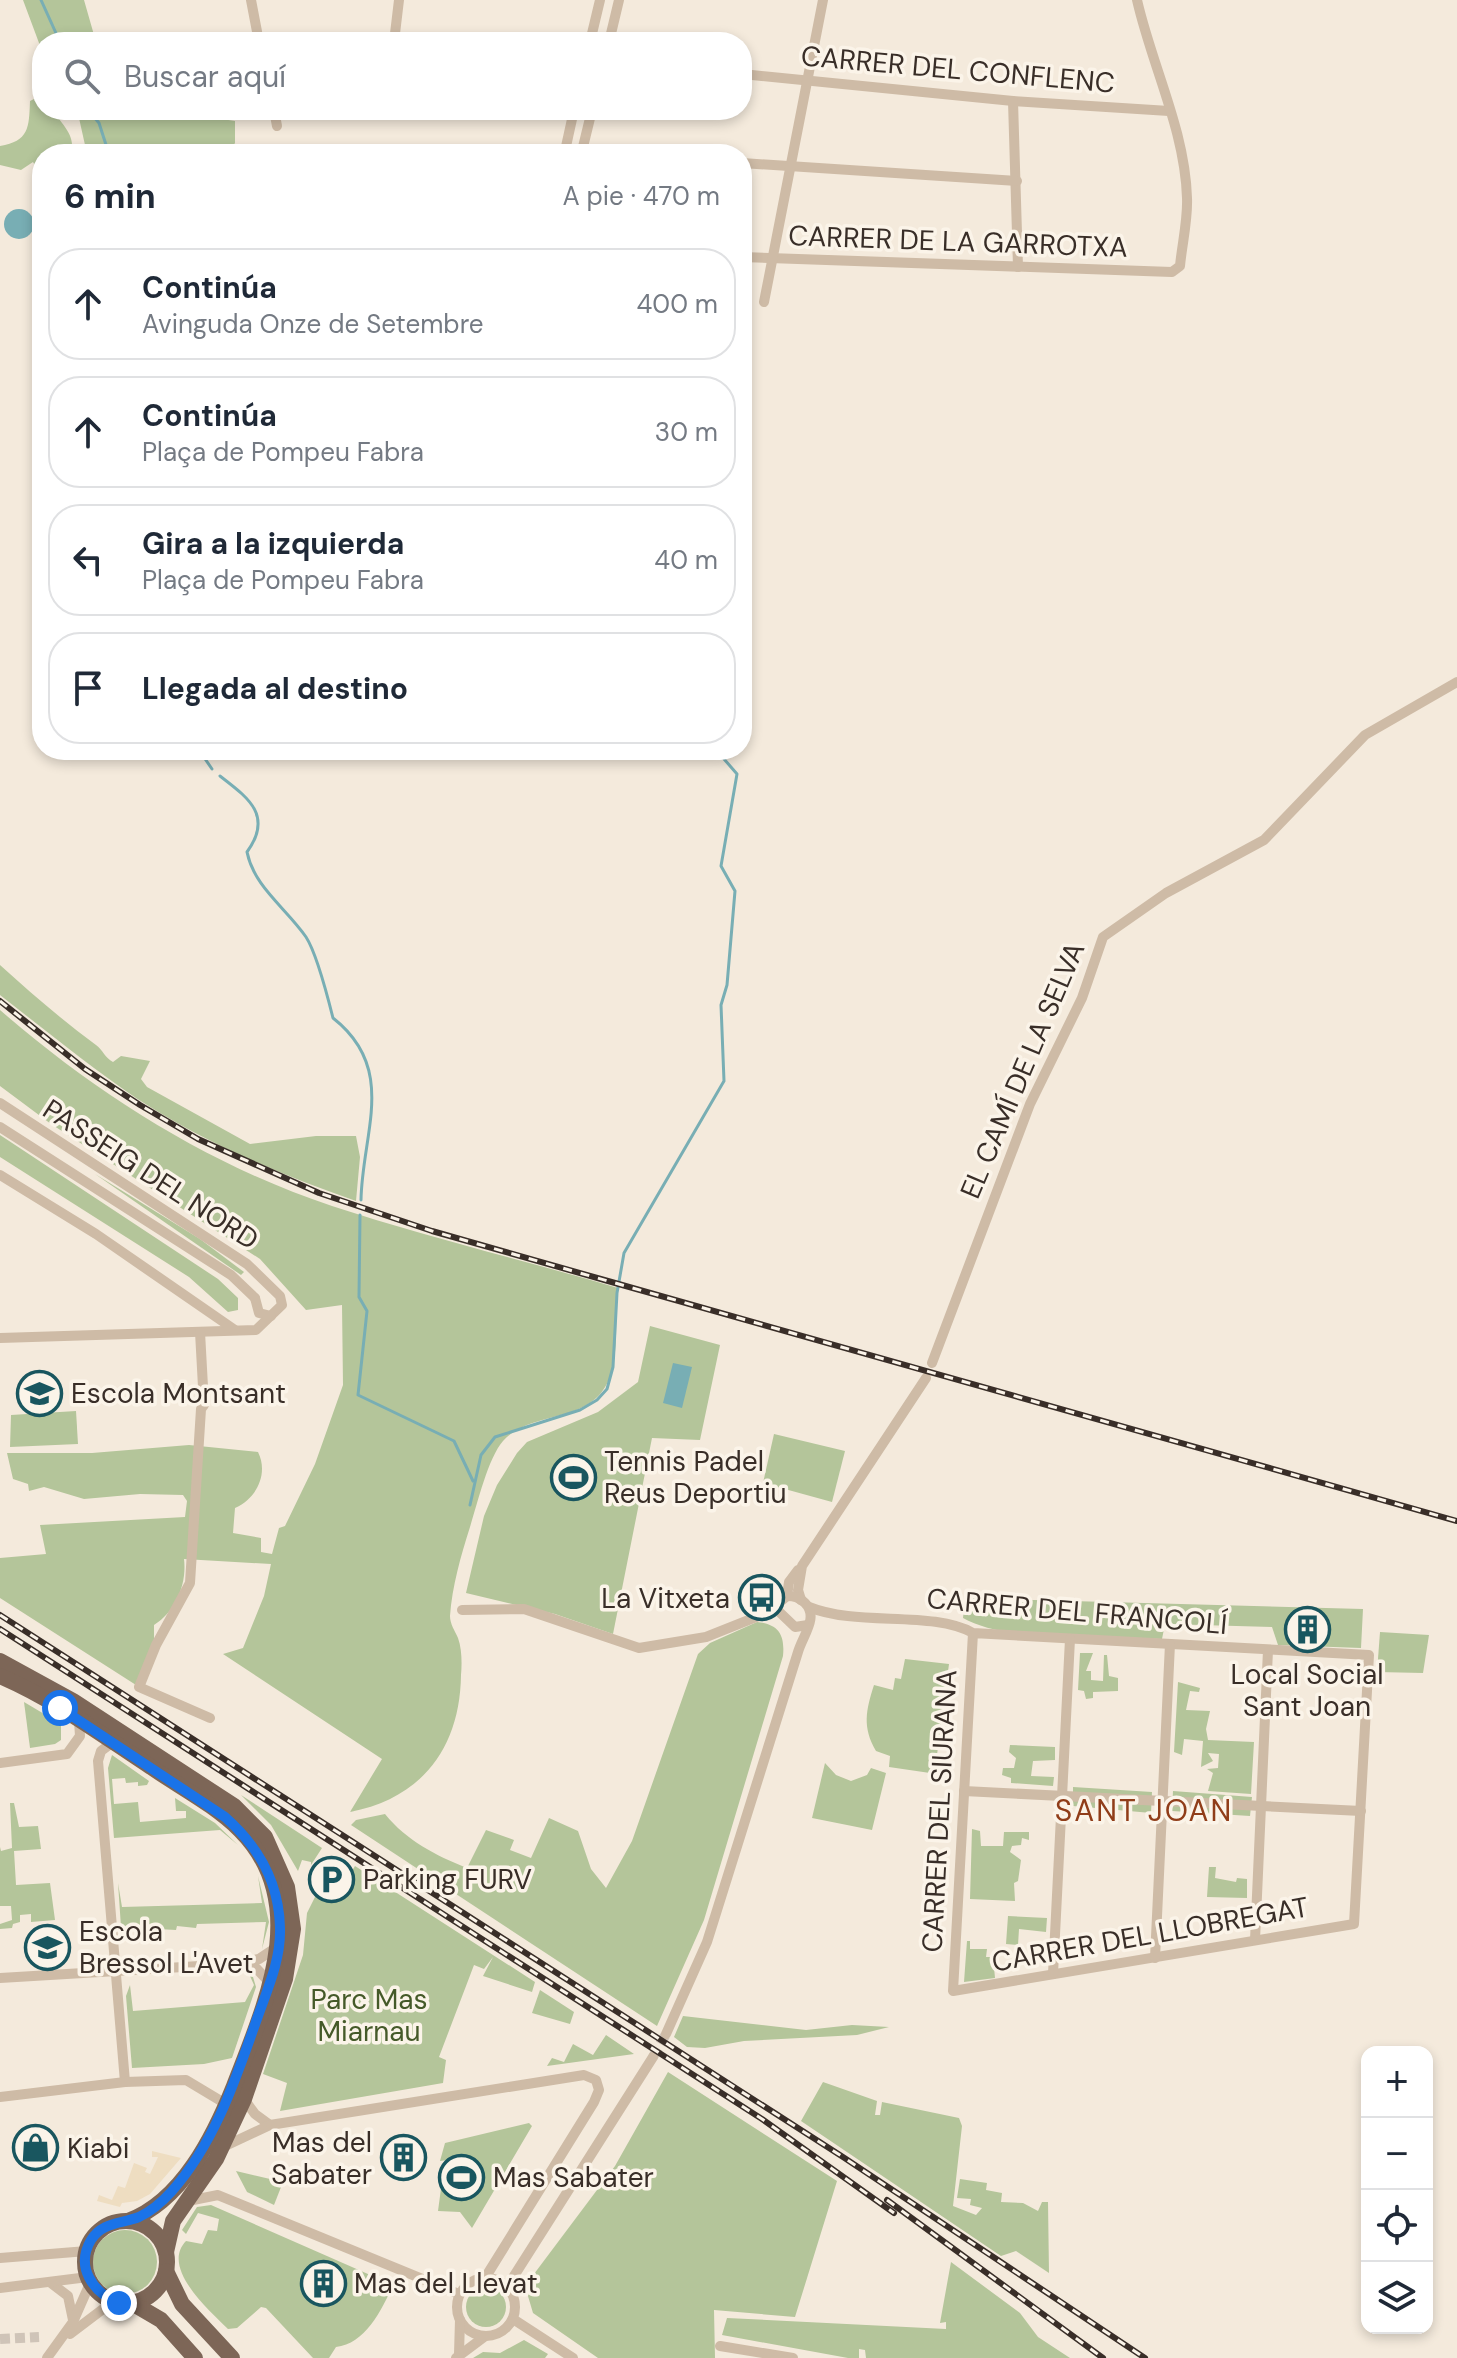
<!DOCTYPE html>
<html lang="es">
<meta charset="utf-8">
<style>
:root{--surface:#fff;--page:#f2f2f3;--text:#1f2937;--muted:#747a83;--line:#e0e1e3}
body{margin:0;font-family:"DM Sans",sans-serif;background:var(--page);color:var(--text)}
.controls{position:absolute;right:24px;bottom:24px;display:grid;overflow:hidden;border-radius:16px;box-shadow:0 4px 12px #0003}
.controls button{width:72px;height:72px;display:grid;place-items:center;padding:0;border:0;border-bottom:2px solid var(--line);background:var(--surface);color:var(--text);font:40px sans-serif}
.stop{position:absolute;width:24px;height:24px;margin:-18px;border:6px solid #1a73e8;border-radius:50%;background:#fff}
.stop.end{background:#1a73e8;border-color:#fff;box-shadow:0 2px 8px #0008}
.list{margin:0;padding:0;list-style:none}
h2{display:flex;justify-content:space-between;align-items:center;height:104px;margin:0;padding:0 32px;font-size:34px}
h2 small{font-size:26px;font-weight:400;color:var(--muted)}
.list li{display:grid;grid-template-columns:52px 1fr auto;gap:24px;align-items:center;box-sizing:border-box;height:112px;margin:0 16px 16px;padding:0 16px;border:2px solid var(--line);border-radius:32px}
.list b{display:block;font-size:30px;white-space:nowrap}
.list p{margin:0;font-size:26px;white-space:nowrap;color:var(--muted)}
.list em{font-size:26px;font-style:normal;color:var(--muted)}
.icon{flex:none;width:44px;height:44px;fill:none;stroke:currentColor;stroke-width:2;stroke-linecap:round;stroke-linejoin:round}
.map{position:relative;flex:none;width:1457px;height:2358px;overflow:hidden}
.search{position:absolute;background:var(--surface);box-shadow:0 4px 12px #0003;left:32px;top:32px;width:720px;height:88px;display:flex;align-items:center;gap:20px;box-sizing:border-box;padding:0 28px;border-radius:32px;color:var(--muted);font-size:30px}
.panel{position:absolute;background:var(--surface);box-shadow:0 4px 12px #0003;left:32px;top:144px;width:720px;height:616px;border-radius:32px}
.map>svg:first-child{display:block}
.green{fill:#b4c59a}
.plaza{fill:#eeddc1}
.water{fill:#78aeb4}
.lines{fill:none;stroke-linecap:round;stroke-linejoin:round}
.stream{stroke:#78aeb4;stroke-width:3}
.street-tunnel{stroke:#cfc4b8;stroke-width:10;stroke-dasharray:10 5;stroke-linecap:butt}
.street{stroke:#cebba6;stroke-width:10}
.primary{stroke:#7d6657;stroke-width:16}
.rail-casing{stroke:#392e28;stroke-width:6}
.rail{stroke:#fbf4e9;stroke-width:3;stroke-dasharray:9;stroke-linecap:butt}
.route{stroke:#1a73e8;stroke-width:10}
.labels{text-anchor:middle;stroke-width:7;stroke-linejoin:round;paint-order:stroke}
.street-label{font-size:28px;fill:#392e28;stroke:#fbf4e9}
.poi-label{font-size:28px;fill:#392e28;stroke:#fbf4e9;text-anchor:start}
.park-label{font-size:28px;fill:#455a29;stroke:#fbf4e9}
.neighbourhood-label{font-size:30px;letter-spacing:2px;fill:#903d19;stroke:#fbf4e9}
</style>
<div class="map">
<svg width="1457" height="2358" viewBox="0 0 1457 2358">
<rect width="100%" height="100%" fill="#f4eadc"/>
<!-- green -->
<g class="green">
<polygon points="23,0 84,0 96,42 42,42 42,51"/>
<path d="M 42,95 L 42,110 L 58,110 L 57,116 C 67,130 74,136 72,154 L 42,154 L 42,177 L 33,162 L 21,170 L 0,165 L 0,146 C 29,141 29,128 30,101 Z"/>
<polygon points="61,110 162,110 235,121 235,143 228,154 87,154 79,118"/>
<path d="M 0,965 C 31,993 62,1020 96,1045 C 103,1050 105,1058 113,1062 L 121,1056 L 150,1061 L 141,1079 L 147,1087 L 250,1144 L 316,1136 L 356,1136 L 360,1157 L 356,1201 C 280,1175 203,1142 136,1098 C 89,1066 45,1030 0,995 Z"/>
<path d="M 0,1010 C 98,1095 209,1165 332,1206 C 426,1237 523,1260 618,1288 C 614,1316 620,1352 609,1379 C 591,1425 532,1409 503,1441 C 488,1458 477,1505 470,1527 C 461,1555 452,1587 450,1616 C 450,1624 455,1631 458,1638 C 462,1649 462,1664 461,1675 C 460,1748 422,1798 350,1812 L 382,1759 L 223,1654 L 243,1648 L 264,1596 L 271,1564 L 184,1559 C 187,1584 176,1611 154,1625 L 154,1640 L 136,1685 L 0,1598 L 0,1558 L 46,1554 L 40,1525 L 185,1517 L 187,1501 L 183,1495 L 140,1494 L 84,1499 L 44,1487 L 29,1491 L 28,1484 L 13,1479 L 7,1453 L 92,1453 L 189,1445 L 258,1452 C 269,1474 256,1499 235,1508 L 233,1533 L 261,1538 L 261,1552 L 272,1554 L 279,1528 L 285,1526 L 315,1464 L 343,1385 L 342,1305 L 306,1310 L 260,1259 L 51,1124 L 0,1086 Z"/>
<polygon points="0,1135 218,1279 238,1298 238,1310 228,1312 189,1277 0,1157"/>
<polygon points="95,1174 200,1239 244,1272 241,1275"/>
<polygon points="650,1326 720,1345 700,1440 652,1438 613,1634 555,1614 466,1593 484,1516 497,1485 517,1453 527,1442 598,1412 638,1382"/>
<polygon points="76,1411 78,1444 10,1447 11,1415"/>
<polygon points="774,1434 845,1451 832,1502 763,1483"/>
<path d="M 965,1598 L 1363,1609 L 1361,1648 L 1278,1645 L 1272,1627 L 1165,1624 L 1162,1639 C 1110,1637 1006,1643 963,1618 Z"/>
<path d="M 757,1622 C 779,1624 785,1635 783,1656 L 704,1920 L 657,2026 L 351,1825 L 356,1820 L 385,1814 C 407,1841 435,1855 467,1868 L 486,1830 L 514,1840 L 510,1850 L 531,1858 L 549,1818 L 578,1831 L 591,1869 L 606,1888 L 632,1841 L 698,1654 L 710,1643 Z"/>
<polygon points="1380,1632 1429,1635 1423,1673 1377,1672"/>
<polygon points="1080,1653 1093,1653 1086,1671 1091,1671 1091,1680 1103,1681 1104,1655 1107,1655 1109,1676 1118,1678 1118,1691 1093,1692 1093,1698 1086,1699 1084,1691 1078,1690"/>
<path d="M 905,1659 L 949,1664 L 935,1770 L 930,1773 L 889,1767 L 890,1756 L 876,1751 C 862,1727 866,1710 874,1685 L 893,1690 L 895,1678 L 901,1679 Z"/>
<polygon points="1178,1682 1200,1688 1199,1692 1190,1691 1186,1710 1210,1711 1206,1729 1208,1740 1254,1742 1251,1794 1208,1791 1213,1773 1207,1769 1218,1768 1219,1754 1208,1753 1213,1761 1201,1767 1203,1741 1184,1739 1182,1755 1174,1752"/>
<polygon points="24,1702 61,1724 61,1740 55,1744 30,1748"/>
<polygon points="1010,1745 1055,1747 1055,1760 1033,1761 1031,1776 1054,1777 1053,1786 1011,1783 1011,1778 1002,1775 1003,1768 1014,1768 1016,1758 1009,1752"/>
<polygon points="112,1755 149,1781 147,1785 138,1786 138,1782 126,1783 125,1778 112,1779 114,1804 138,1802 140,1822 186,1818 186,1811 176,1811 175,1798 215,1823 238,1845 220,1830 114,1838 108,1768"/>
<polygon points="825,1763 836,1775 851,1781 867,1775 871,1768 886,1773 872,1830 812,1818"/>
<polygon points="1073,1787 1152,1792 1151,1813 1073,1806"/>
<polygon points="1173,1791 1252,1797 1250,1816 1172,1811"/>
<polygon points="241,1795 322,1848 311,1865 311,1862 302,1860 298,1871 271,1825"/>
<polygon points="10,1803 14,1803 19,1827 38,1826 41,1849 14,1851 16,1885 50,1883 55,1920 31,1922 31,1914 20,1915 20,1922 13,1924 12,1928 0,1929 0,1924 12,1920 11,1906 0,1906 0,1847 1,1851 12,1848"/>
<polygon points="972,1829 980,1831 981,1846 1003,1846 1004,1832 1029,1832 1029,1840 1022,1838 1021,1845 1012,1846 1010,1852 1021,1860 1018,1881 1014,1883 1015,1901 970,1899"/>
<polygon points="355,1866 535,1982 532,1992 483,1976 493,1957 484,1969 474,1965 439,2057 446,2060 443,2083 280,2111 287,2083 263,2074 303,1955 307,1913 324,1879 347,1879"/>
<polygon points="1209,1867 1216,1867 1215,1878 1236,1882 1237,1878 1247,1879 1247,1898 1207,1897"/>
<polygon points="258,1876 269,1922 262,1949 266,1922 197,1924 196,1928 177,1926 176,1930 121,1927 118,1883 122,1907 262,1903"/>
<polygon points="1008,1916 1047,1918 1046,1932 1019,1929 1018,1945 1006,1944"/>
<polygon points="967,1941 970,1941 970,1949 987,1949 986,1957 993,1957 995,1978 964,1982"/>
<polygon points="250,1976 253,1977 256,1987 232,2058 204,2064 132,2068 126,1996 130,1985 133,2011 245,2002 254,1985"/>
<polygon points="540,1990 574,2012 570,2024 532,2013"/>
<polygon points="683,2016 806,2030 852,2025 889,2027 857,2035 744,2041 705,2048 687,2047 674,2037"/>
<polygon points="606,2035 634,2054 547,2066 552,2058 564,2062 573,2044 593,2055"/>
<polygon points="668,2072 837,2181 795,2317 714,2310 715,2358 598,2358 533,2313 525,2286 615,2166"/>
<polygon points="823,2082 877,2101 875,2115 880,2115 882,2102 959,2118 962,2126 953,2206 976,2215 982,2208 970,2205 971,2199 957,2198 960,2179 987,2183 986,2190 1002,2193 1001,2202 1023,2203 1038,2211 1042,2202 1048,2202 1049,2273 1016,2251 1001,2256 801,2121"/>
<polygon points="529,2123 532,2126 472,2228 460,2212 438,2211 442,2181 473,2186 477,2172 448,2166 448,2160 440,2161 445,2143"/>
<polygon points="236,2171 283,2182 274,2205 247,2192"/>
<path d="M 211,2205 L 393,2285 C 382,2310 365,2344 336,2347 L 329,2358 L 313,2358 L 266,2308 L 261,2307 L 237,2328 L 228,2329 C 210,2311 160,2268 186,2241 L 202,2244 L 208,2230 L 217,2231 L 219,2219 L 198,2213 L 186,2234 L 182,2230 L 197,2207 Z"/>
<circle cx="125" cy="2262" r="32"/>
<polygon points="951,2262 1020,2313 1038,2337 1070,2358 866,2358 865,2350 859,2349 859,2358 848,2358 722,2335 727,2318 946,2329 946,2322 940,2323"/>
<circle cx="486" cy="2307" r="20"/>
<polygon points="524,2340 548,2354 545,2358 473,2358 483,2352 500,2353"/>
</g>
<!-- plaza -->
<polygon class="plaza" points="152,2151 181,2158 150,2194 137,2201 122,2203 120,2207 97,2201 99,2195 112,2200 118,2186 125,2188 134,2163 147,2168 145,2172 150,2174 158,2157 152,2157"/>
<!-- water -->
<g class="water">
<circle cx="19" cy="224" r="15"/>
<polygon points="673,1363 692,1367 682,1408 663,1403"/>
</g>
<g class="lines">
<!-- stream -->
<g class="stream">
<polyline points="41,0 60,42"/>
<polyline points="88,110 99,123 109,154"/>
<polyline points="199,750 212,769"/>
<path d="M 220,776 C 247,797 274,815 247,852 C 254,887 286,908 306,937 C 317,954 328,998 333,1018 C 398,1069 362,1133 361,1200"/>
<polyline points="360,1215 359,1297 367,1311 358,1395 454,1441 473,1481"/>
<polyline points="470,1505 481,1455 495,1437 580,1410 597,1400 607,1389 613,1367 617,1293 624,1253 724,1081 721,1005 727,985 735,891 721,866 737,774 724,759 722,750"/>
</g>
<!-- street-tunnel -->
<g class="street-tunnel">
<polyline points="653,2057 666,2034"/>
<polyline points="0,2339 39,2337"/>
</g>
<!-- street -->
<g class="street">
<polyline points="251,0 259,42"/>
<polyline points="394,42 399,0"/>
<polyline points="590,42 600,0"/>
<polyline points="609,42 619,0"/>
<polyline points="742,74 1013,101 1169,111"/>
<polyline points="1013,101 1018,267"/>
<polyline points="274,110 277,126"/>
<polyline points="497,149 618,154"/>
<polyline points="565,151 574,110"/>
<polyline points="582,151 592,110"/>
<polyline points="742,163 1017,181"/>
<path d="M 742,257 L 1172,272 L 1180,266 C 1182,244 1188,220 1187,198 C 1185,130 1152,66 1137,0"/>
<polyline points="764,302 823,0"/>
<polyline points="0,1103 247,1264 280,1296 282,1305 256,1330 0,1338"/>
<polyline points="0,1127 231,1275 255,1298"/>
<polyline points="0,1175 96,1234 235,1330"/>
<polyline points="255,1298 259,1313 271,1316"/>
<polyline points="200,1332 204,1405 201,1409 190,1583 156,1645 139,1687 210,1718"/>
<polyline points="932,1363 1030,1104 1082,998 1103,937 1166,893 1264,840 1365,735 1457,682"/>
<polyline points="787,1596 789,1582 798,1570"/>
<polyline points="801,1600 798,1590 802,1566 926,1378"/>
<polyline points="772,1605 795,1627 808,1625"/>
<path d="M 809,1607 C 858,1627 932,1610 973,1633 L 1369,1655 L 1354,1924 L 953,1991 L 973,1633"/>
<polyline points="462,1610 524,1609 639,1648 706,1637 766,1613 787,1596"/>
<polyline points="113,1742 101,1751 98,1761 125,2082"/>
<polyline points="0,1763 67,1754 80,1736 79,1721"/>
<polyline points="964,1791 1361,1811"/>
<polyline points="1255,1940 1268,1650"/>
<polyline points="1155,1958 1170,1644"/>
<polyline points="243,1965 256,1968 270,1983"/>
<polyline points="1053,1974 1070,1639"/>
<polyline points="0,1978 233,1964 259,1959 277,1947"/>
<path d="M 666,2034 L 707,1942 L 798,1652 C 803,1635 819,1617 805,1603 C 798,1597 795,1596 787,1596"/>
<polyline points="0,2097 125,2082 186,2080 226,2104"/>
<polyline points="244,2099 255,2114 270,2125"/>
<polyline points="223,2147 270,2125 584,2075 596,2080 599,2090 594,2102 485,2278"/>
<polyline points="188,2201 218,2195 459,2294"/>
<polyline points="0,2258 87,2251"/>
<circle cx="486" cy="2307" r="29"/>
<polyline points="51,2283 68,2296 73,2320"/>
<polyline points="507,2287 653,2057"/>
<polyline points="0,2288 88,2277"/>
<polyline points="513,2319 573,2358"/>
<polyline points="70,2334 103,2309 119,2303"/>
<polyline points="720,2346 793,2358"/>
<polyline points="459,2354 460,2320"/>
<polyline points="47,2358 73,2322 91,2281"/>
<polyline points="456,2358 484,2337"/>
</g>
<!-- primary -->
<g class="primary">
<polyline points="0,1661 73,1701 234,1806 265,1837 287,1887 293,1929 285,1979 244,2099 216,2159 173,2221 166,2252"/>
<path d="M 0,1676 C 54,1699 102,1735 151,1767 C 180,1787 215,1805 240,1830 C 313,1903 265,2005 234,2086 C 214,2136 182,2201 128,2221"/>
<circle cx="126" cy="2262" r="41"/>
<polyline points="166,2271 182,2304 232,2358"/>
<polyline points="132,2303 161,2320 195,2358"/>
</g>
<defs>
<g id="rail">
<polyline points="0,1001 85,1069 140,1105 198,1139 319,1193 432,1231 608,1281 1457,1521"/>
<polyline points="0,1615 843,2157 1145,2358"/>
<polyline points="0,1629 762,2119 894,2213"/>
<polyline points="887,2200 1103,2358"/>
</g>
</defs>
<!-- rail casing -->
<use href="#rail" class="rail-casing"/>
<!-- rail -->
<use href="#rail" class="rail"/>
</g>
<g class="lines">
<!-- route -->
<path class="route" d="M 60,1708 L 225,1817 C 259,1847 279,1882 280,1928 C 281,1959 268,1988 258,2016 C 236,2078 216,2141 172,2191 C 163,2201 152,2211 139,2217 C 121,2224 102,2222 91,2240 C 75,2267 93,2293 119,2303"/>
</g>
<!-- icons -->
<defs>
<symbol id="school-ring" viewBox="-11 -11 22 22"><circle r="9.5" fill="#fbf4e9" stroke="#19565f" stroke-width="1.5"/><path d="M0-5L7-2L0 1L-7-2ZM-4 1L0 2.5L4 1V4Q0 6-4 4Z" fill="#19565f"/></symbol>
<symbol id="stadium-ring" viewBox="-11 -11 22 22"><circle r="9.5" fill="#fbf4e9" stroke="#19565f" stroke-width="1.5"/><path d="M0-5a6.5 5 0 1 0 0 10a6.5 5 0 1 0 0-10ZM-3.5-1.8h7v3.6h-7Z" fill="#19565f"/></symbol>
<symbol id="bus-ring" viewBox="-11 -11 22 22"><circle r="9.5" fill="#fbf4e9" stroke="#19565f" stroke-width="1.5"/><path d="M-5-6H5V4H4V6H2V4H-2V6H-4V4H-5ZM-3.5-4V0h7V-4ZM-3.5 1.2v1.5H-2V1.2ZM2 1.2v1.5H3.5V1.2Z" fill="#19565f"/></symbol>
<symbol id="building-ring" viewBox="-11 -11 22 22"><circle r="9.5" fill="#fbf4e9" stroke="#19565f" stroke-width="1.5"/><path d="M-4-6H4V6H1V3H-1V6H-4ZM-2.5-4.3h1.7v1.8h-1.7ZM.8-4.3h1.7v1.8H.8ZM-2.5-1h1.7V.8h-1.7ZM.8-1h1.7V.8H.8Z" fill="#19565f"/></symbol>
<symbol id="parking-ring" viewBox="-11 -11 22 22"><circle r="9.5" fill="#fbf4e9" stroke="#19565f" stroke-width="1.5"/><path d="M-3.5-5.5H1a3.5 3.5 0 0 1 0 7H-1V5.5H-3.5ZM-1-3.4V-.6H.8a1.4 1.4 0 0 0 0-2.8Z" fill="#19565f"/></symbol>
<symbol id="shop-ring" viewBox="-11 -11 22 22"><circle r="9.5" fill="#fbf4e9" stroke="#19565f" stroke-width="1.5"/><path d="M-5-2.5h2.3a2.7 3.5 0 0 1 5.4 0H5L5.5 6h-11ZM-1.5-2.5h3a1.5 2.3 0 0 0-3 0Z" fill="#19565f"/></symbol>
</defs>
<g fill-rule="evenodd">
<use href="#school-ring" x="14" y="1368" width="51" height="51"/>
<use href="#stadium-ring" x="548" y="1452" width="51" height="51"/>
<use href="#bus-ring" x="736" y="1572" width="51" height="51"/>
<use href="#building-ring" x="1282" y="1604" width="51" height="51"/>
<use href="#parking-ring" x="306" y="1854" width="51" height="51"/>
<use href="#school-ring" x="22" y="1922" width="51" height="51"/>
<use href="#shop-ring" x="10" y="2122" width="51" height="51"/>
<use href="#building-ring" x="378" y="2132" width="51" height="51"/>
<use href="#stadium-ring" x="436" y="2152" width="51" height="51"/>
<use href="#building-ring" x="298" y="2258" width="51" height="51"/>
</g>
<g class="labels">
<!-- street labels -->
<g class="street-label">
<text transform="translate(958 69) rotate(5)" y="10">CARRER DEL CONFLENC</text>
<text transform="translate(958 241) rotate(2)" y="10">CARRER DE LA GARROTXA</text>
<text transform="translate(1022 1070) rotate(-67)" y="10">EL CAMÍ DE LA SELVA</text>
<text transform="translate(151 1174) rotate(33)" y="10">PASSEIG DEL NORD</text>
<text transform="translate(1077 1611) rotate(5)" y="10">CARRER DEL FRANCOLÍ</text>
<text transform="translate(939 1811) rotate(-87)" y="10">CARRER DEL SIURANA</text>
<text transform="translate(1150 1934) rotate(-10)" y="10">CARRER DEL LLOBREGAT</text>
</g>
<!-- poi labels -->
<g class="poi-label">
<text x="71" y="1403">Escola Montsant</text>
<text x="604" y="1471">Tennis Padel<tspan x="604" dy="32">Reus Deportiu</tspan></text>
<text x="730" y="1608" text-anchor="end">La Vitxeta</text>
<text x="1307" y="1684" text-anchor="middle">Local Social<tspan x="1307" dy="32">Sant Joan</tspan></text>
<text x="363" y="1889">Parking FURV</text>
<text x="79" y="1941">Escola<tspan x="79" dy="32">Bressol L'Avet</tspan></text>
<text x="372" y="2152" text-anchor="end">Mas del<tspan x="372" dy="32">Sabater</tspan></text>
<text x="67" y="2158">Kiabi</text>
<text x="493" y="2187">Mas Sabater</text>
<text x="354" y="2293">Mas del Llevat</text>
</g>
<!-- park labels -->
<g class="park-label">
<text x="369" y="2009">Parc Mas<tspan x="369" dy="32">Miarnau</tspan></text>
</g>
<!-- neighbourhood labels -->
<g class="neighbourhood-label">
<text x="1144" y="1821">SANT JOAN</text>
</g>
</g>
</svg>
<div class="controls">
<button>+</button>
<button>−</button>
<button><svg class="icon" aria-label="locate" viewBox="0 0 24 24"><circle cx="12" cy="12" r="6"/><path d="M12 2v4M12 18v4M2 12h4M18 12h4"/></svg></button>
<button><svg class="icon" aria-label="layers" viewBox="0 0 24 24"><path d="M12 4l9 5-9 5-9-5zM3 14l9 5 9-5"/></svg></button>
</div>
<div class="stop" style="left:60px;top:1708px"></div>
<div class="stop end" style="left:119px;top:2303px"></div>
<div class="search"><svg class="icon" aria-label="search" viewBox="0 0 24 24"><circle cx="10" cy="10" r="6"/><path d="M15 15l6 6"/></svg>Buscar aquí</div>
<section class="panel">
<h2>6 min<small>A pie · 470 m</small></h2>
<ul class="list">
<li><svg class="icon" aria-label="ahead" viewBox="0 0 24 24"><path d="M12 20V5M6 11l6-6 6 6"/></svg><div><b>Continúa</b><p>Avinguda Onze de Setembre</p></div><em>400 m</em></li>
<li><svg class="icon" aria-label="ahead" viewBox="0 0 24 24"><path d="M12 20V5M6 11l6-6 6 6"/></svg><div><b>Continúa</b><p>Plaça de Pompeu Fabra</p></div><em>30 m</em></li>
<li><svg class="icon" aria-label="left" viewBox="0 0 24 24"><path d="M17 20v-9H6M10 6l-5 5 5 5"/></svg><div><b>Gira a la izquierda</b><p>Plaça de Pompeu Fabra</p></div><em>40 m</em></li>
<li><svg class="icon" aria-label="arrive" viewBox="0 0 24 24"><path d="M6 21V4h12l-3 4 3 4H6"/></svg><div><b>Llegada al destino</b></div></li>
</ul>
</section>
</div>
